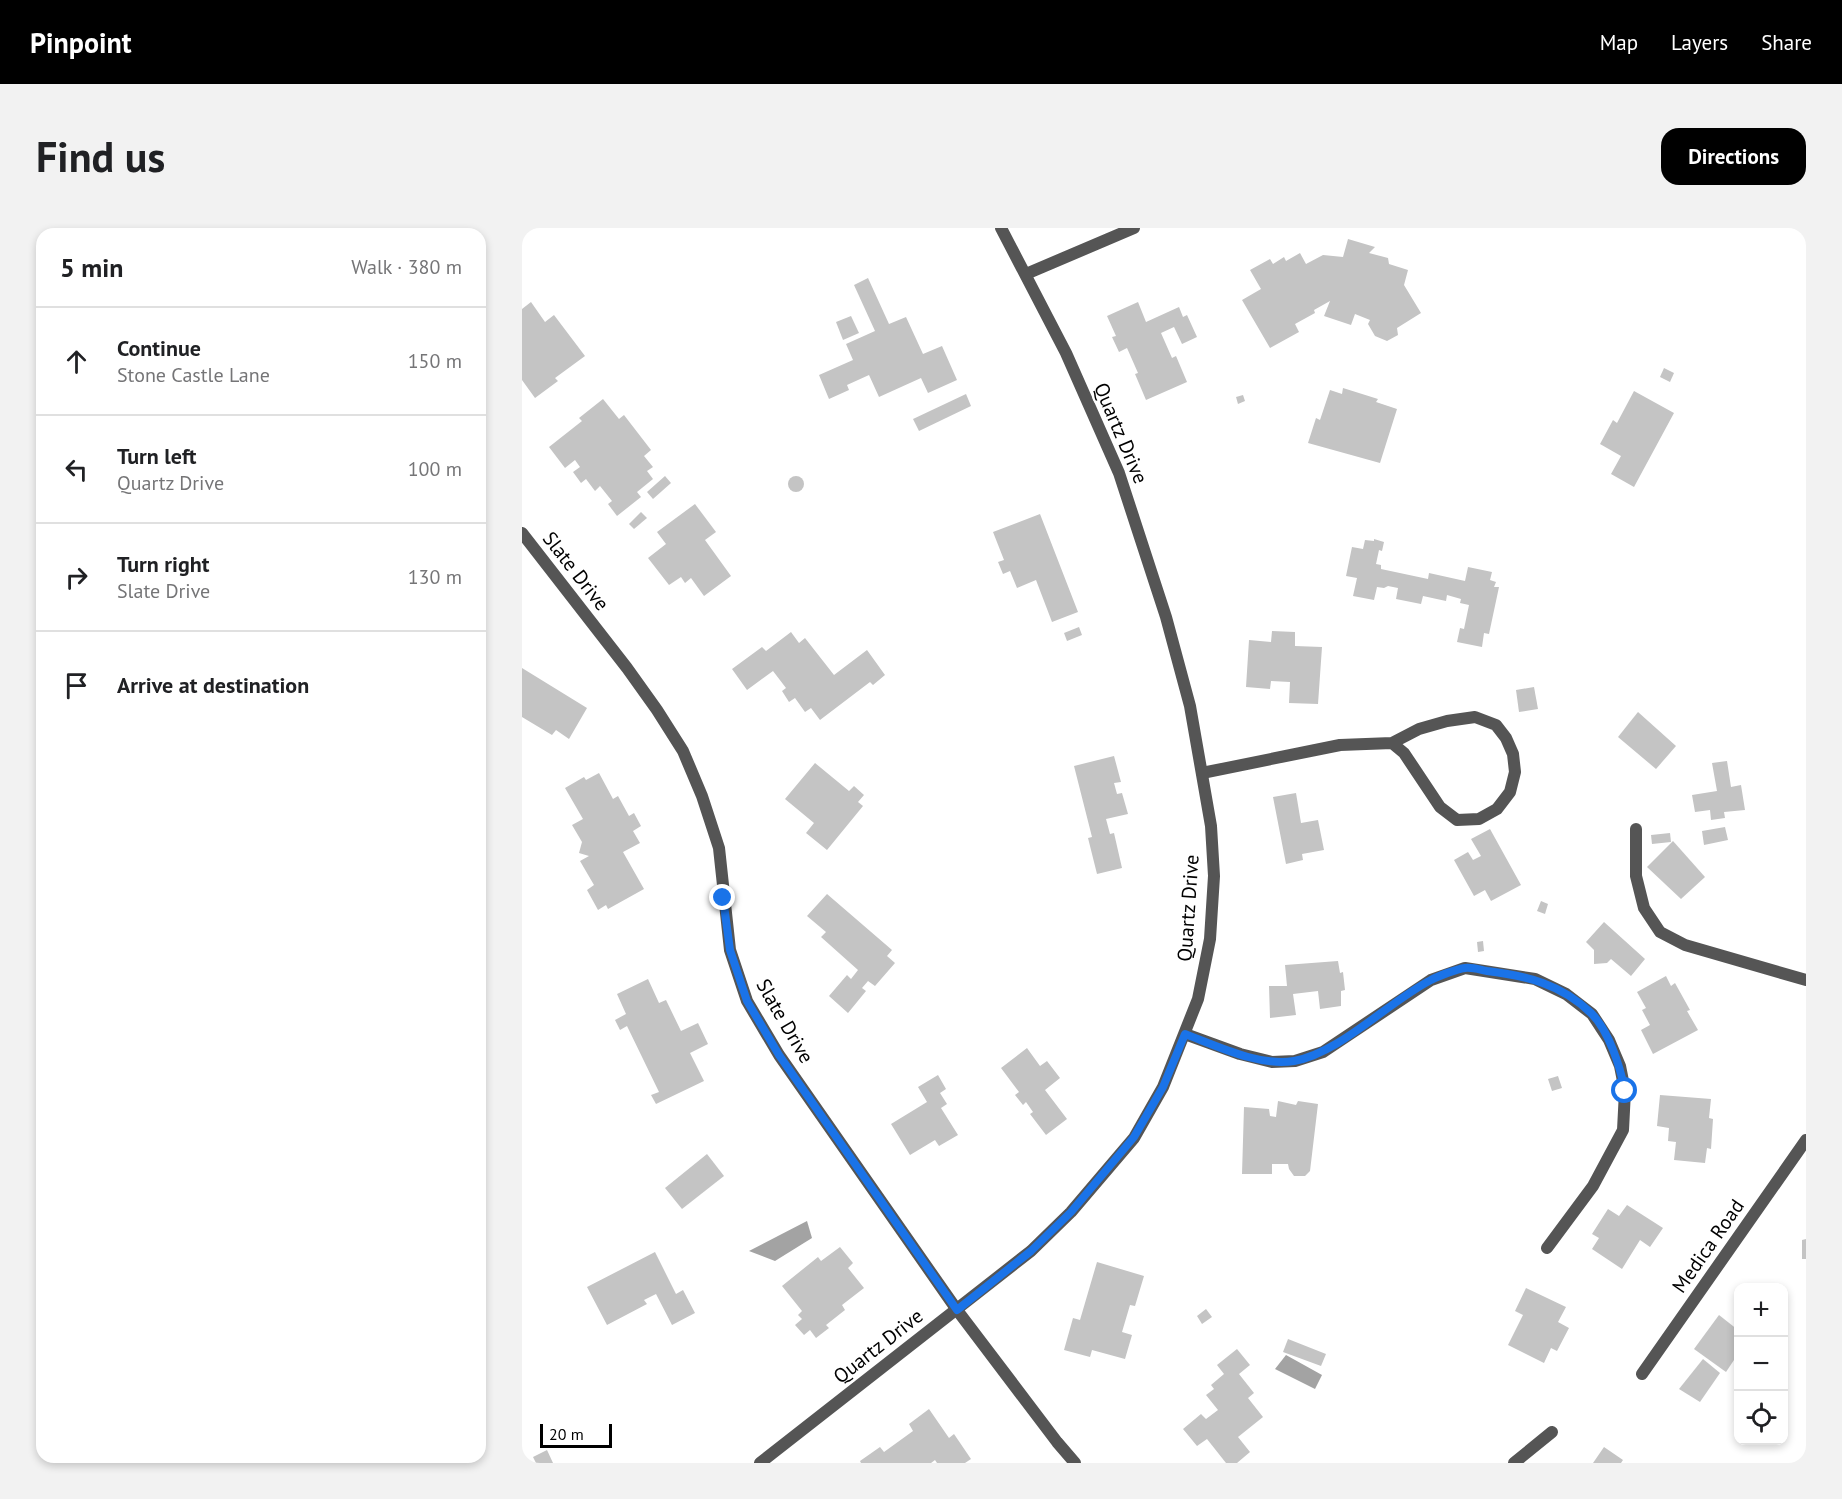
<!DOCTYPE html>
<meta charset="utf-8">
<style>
:root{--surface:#fff;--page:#f2f2f2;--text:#202124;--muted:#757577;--line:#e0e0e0;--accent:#000}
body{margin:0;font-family:"PT Sans",sans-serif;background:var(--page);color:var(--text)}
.controls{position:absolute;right:18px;bottom:18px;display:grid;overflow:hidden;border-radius:12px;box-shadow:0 3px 9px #0003}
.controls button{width:54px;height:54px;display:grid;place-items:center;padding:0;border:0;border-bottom:2px solid var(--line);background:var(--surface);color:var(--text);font:30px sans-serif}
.scale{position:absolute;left:18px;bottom:15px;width:72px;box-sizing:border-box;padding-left:6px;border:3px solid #000;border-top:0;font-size:16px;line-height:21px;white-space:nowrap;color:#000;-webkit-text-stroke:4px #fff;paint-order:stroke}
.stop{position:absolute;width:18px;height:18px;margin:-14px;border:4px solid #1a73e8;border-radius:50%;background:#fff}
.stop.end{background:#1a73e8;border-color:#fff;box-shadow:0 2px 6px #0008}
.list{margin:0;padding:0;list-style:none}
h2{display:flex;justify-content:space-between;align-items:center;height:78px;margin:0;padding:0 24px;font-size:26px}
h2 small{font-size:20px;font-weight:400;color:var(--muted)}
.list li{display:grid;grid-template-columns:39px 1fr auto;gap:18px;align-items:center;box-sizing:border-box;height:108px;padding:0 24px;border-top:2px solid var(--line)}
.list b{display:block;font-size:22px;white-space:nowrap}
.list p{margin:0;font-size:20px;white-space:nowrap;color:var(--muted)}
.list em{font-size:20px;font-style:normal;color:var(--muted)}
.icon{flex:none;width:33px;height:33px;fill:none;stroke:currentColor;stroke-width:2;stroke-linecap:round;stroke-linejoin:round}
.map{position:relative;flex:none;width:1284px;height:1235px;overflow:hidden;border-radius:18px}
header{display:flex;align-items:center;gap:36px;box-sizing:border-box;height:84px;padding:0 30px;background:var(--accent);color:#fff}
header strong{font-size:28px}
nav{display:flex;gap:33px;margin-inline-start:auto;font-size:21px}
.intro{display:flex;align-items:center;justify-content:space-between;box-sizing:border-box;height:144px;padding:0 36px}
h1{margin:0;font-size:42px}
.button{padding:15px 27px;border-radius:18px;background:var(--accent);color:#fff;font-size:21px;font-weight:700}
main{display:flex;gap:36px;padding:0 36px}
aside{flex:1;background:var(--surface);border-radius:18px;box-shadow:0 3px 9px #0003}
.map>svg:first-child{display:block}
.water{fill:#a3a3a3}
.building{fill:#c4c4c4}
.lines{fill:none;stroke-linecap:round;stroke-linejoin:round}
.service{stroke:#555;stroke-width:12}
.minor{stroke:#555;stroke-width:12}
.route{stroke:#1a73e8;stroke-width:8}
.labels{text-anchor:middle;stroke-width:4.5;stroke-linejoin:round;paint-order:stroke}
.street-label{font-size:20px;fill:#000;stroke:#fff}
</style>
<header>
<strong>Pinpoint</strong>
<nav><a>Map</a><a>Layers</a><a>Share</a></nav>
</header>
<div class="intro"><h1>Find us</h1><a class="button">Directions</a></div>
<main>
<aside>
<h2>5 min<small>Walk · 380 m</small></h2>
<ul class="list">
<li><svg class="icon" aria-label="ahead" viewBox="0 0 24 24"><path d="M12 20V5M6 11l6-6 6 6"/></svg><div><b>Continue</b><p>Stone Castle Lane</p></div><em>150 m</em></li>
<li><svg class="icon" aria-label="left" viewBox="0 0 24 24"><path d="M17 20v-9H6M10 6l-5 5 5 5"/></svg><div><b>Turn left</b><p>Quartz Drive</p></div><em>100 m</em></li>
<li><svg class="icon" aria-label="right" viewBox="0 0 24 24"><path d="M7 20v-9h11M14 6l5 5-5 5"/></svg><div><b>Turn right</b><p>Slate Drive</p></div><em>130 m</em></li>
<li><svg class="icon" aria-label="arrive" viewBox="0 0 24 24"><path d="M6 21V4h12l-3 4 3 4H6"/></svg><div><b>Arrive at destination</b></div></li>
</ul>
</aside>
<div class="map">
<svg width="1284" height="1235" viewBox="0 0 1284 1235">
<rect width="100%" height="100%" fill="#fff"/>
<!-- water -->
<g class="water">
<polygon points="285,993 290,1010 253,1033 227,1023"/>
<polygon points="764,1127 800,1147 793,1161 753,1141"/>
</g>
<!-- building -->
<g class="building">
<polygon points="826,11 853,19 847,25 866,30 867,36 886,42 882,57 899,85 875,100 876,107 865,113 853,108 846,96 848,92 833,86 829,97 802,88 808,73 792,82 793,85 773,96 777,104 748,120 720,72 739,61 728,42 748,31 751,36 762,29 764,33 778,25 784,36 801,27 821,29"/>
<polygon points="346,50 367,96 384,89 401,126 420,118 435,152 406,165 399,150 357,169 347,147 325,157 327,162 307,171 297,147 331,132 324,116 353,103 332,57"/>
<polygon points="9,74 23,94 32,87 63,128 33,150 36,153 13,170 0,152 0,81"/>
<polygon points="616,74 624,94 657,79 661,89 665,87 675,109 660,116 652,99 639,105 650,130 654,128 665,154 624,172 613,146 616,145 605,120 597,124 590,109 594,108 585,88"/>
<polygon points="329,88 337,105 321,112 314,94"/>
<polygon points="1142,140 1152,145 1148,154 1138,149"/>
<polygon points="821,160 856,171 854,174 875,181 858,235 786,215 794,190 798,192 808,162 820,166"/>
<polygon points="1112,163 1152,185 1112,259 1089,246 1099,228 1078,216 1091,192 1095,195"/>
<polygon points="444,166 449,178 397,203 391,191"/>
<polygon points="721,167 723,173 716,176 714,169"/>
<polygon points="81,171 97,191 102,187 129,222 122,228 131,239 125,243 131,251 115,264 119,269 95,288 86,276 90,273 78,258 73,263 64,251 59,255 51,244 58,239 53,232 43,240 27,219 60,193 57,190"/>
<polygon points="143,248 149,255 131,271 125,264"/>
<circle cx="274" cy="256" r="8"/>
<polygon points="173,276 194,304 183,312 209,348 182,368 169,350 163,355 159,349 147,357 126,330 144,316 135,304"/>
<polygon points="119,284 125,290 112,301 107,296"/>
<polygon points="518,286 556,384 530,394 514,352 495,360 488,343 481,346 476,334 482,332 471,304"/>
<polygon points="852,311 862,314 860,323 857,322 854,336 859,337 859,341 906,351 907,345 943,353 946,339 970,344 968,352 974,354 972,359 977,359 967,406 962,405 960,419 935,414 938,400 942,401 947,377 938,375 939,371 925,367 924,373 901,368 899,376 874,371 876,360 866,358 862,360 855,359 852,372 831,368 835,350 824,348 830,319 841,321 843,312 852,313"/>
<polygon points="557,399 560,407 545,413 542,405"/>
<polygon points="750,403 773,404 773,418 800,419 796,476 767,475 768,454 749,453 748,461 724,459 727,412 749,414"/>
<polygon points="269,404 277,415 283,410 312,447 345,422 363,447 351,457 348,454 298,492 289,480 283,484 273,470 267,474 260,463 264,460 251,443 225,462 210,441 240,419 244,423"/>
<polygon points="0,440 65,480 47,511 34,502 30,507 0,489"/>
<polygon points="1012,459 1016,481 997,484 994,462"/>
<polygon points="1116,484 1154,518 1134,541 1096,509"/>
<polygon points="592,528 599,554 592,555 595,566 600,565 606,586 584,591 588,606 592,605 600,640 575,646 566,610 570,609 552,538"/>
<polygon points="1205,533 1209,559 1219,557 1223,582 1202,584 1203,590 1189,592 1188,582 1173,584 1170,567 1195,563 1190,535"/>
<polygon points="293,535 327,563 332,558 342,567 336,574 341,578 305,622 284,605 292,595 263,571"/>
<polygon points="77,545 91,571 96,568 107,588 112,585 119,598 111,603 118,615 101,624 122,661 86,681 84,677 76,682 65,662 72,657 58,633 67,628 57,625 60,614 50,597 61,591 43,560 62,549 64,552"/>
<polygon points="774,565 779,595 796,592 802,622 780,626 781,632 764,636 751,569"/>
<polygon points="1203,599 1206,612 1182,617 1180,603"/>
<polygon points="968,601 999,657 969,673 963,662 952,668 932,632 946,624 951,632 959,628 949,611"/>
<polygon points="1148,605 1149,614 1130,616 1129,607"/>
<polygon points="1151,613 1183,649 1159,671 1125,639"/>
<polygon points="305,666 370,722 365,728 373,735 353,758 346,753 340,760 344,763 326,785 307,768 325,747 329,751 336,742 299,709 304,704 285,688"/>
<polygon points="1019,673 1026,676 1023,686 1015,683"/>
<polygon points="1082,694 1123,731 1109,748 1089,731 1085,735 1072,736 1072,722 1064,714"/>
<polygon points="961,713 962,723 956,724 955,714"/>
<polygon points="816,733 818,745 821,744 823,762 819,763 819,778 798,781 796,763 771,766 774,787 748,790 747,758 765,758 763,737"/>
<polygon points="1144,748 1149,758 1153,755 1168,782 1165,783 1176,802 1131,826 1119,802 1128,797 1120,782 1124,780 1115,764"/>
<polygon points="126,751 137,775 144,772 159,803 176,795 186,816 168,825 182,853 134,876 129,867 137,864 105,798 98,802 93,792 104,786 95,766"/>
<polygon points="505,820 518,838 525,833 538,850 523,862 545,891 524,907 508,886 511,884 504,874 501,877 493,867 497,864 479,840"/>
<polygon points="416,847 424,861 418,865 425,876 419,880 436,907 417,918 413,912 388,927 369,896 405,874 396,859"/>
<polygon points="1036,848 1040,860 1030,863 1026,851"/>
<polygon points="1138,867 1189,871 1187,890 1191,891 1189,921 1185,920 1183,935 1152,932 1154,914 1146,913 1147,900 1135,898"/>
<polygon points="756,873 774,877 776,873 796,876 788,943 783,948 772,948 767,941 766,936 750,936 750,946 720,946 722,879 747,881 748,888 754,889"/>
<polygon points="185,926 202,948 160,981 143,960"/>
<polygon points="1105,977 1141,1000 1128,1019 1118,1012 1100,1041 1070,1021 1077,1010 1070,1006 1086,981 1097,988"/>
<polygon points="1284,1011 1284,1031 1280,1031 1280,1012"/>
<polygon points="318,1019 331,1035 326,1040 342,1060 320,1077 323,1082 304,1097 307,1100 294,1110 288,1102 282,1107 273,1097 280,1091 276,1087 280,1083 260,1058 296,1029 299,1033"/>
<polygon points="133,1024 154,1066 161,1062 173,1085 150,1097 134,1066 122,1072 125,1076 85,1097 65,1059"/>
<polygon points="575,1034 622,1048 613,1078 608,1077 600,1104 610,1107 603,1131 570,1122 568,1129 542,1122 551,1090 558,1092"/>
<polygon points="1004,1060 1044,1079 1036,1094 1047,1100 1035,1123 1029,1120 1022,1135 986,1117 1001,1087 993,1083"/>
<polygon points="684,1081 690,1089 680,1096 675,1088"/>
<polygon points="1197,1087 1216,1102 1216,1126 1204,1144 1172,1121"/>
<polygon points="766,1111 804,1126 799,1138 761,1124"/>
<polygon points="715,1121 728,1137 717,1146 732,1165 726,1170 741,1189 716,1209 728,1224 715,1235 704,1235 685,1211 675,1218 661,1201 679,1186 684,1191 696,1182 684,1167 692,1161 689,1157 702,1146 695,1137"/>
<polygon points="1181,1131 1198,1145 1178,1174 1157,1161"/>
<polygon points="407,1181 427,1210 432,1206 449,1231 443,1235 415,1235 413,1232 409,1235 339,1235 338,1233 358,1219 362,1224 391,1203 387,1196"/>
<polygon points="1082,1219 1101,1232 1099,1235 1071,1235"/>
<polygon points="25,1222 31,1235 14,1235 11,1229"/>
</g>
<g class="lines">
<!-- service -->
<g class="service">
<polyline points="680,545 818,517 870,515 897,501 925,493 953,489 974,497 984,510 991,526 993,544 988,564 975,581 957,591 935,592 918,579 882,525 870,515"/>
<polyline points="1114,601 1114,648 1122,680 1138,704 1163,717 1284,752"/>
<polyline points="663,806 718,826 750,834 773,833 801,824 909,752 943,740 1013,751 1044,766 1070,786 1087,812 1098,838 1103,863 1101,902 1071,958 1025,1020"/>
<polyline points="992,1235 1030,1204"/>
</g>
<!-- minor -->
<g class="minor">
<polyline points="504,46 612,0"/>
<polyline points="0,305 105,440 135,482 161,523 180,568 197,620 208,722 225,773 257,827 435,1082 535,1214 553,1235"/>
<polyline points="1120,1146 1284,912"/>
<polyline points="238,1235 509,1023 549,984 612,910 641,859 676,771 688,711 692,648 689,598 668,478 644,389 597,245 544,125 479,0"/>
</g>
</g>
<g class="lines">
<!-- route -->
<path class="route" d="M 201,670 L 208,722 L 225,773 L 257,827 L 435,1082 L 509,1023 L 549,984 L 612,909 L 641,859 L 663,806 C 695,818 738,839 772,833 C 818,825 866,774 909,752 C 916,748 935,741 943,740 C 950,739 959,742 965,743 C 1005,748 1039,756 1069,785 C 1087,803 1098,838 1103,863"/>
</g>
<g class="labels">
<!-- street labels -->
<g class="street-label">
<text transform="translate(599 205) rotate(67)" y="7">Quartz Drive</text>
<text transform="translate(54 343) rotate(52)" y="7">Slate Drive</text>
<text transform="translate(666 680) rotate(-86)" y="7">Quartz Drive</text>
<text transform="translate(263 793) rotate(60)" y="7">Slate Drive</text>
<text transform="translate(1186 1018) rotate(-55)" y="7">Medica Road</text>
<text transform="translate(356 1118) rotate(-38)" y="7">Quartz Drive</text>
</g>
</g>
</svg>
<div class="controls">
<button>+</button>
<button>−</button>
<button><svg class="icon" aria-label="locate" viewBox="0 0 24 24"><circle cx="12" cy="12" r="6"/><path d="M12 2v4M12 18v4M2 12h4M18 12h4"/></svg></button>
</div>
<div class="scale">20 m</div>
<div class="stop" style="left:1103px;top:863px"></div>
<div class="stop end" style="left:201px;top:670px"></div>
</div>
</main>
